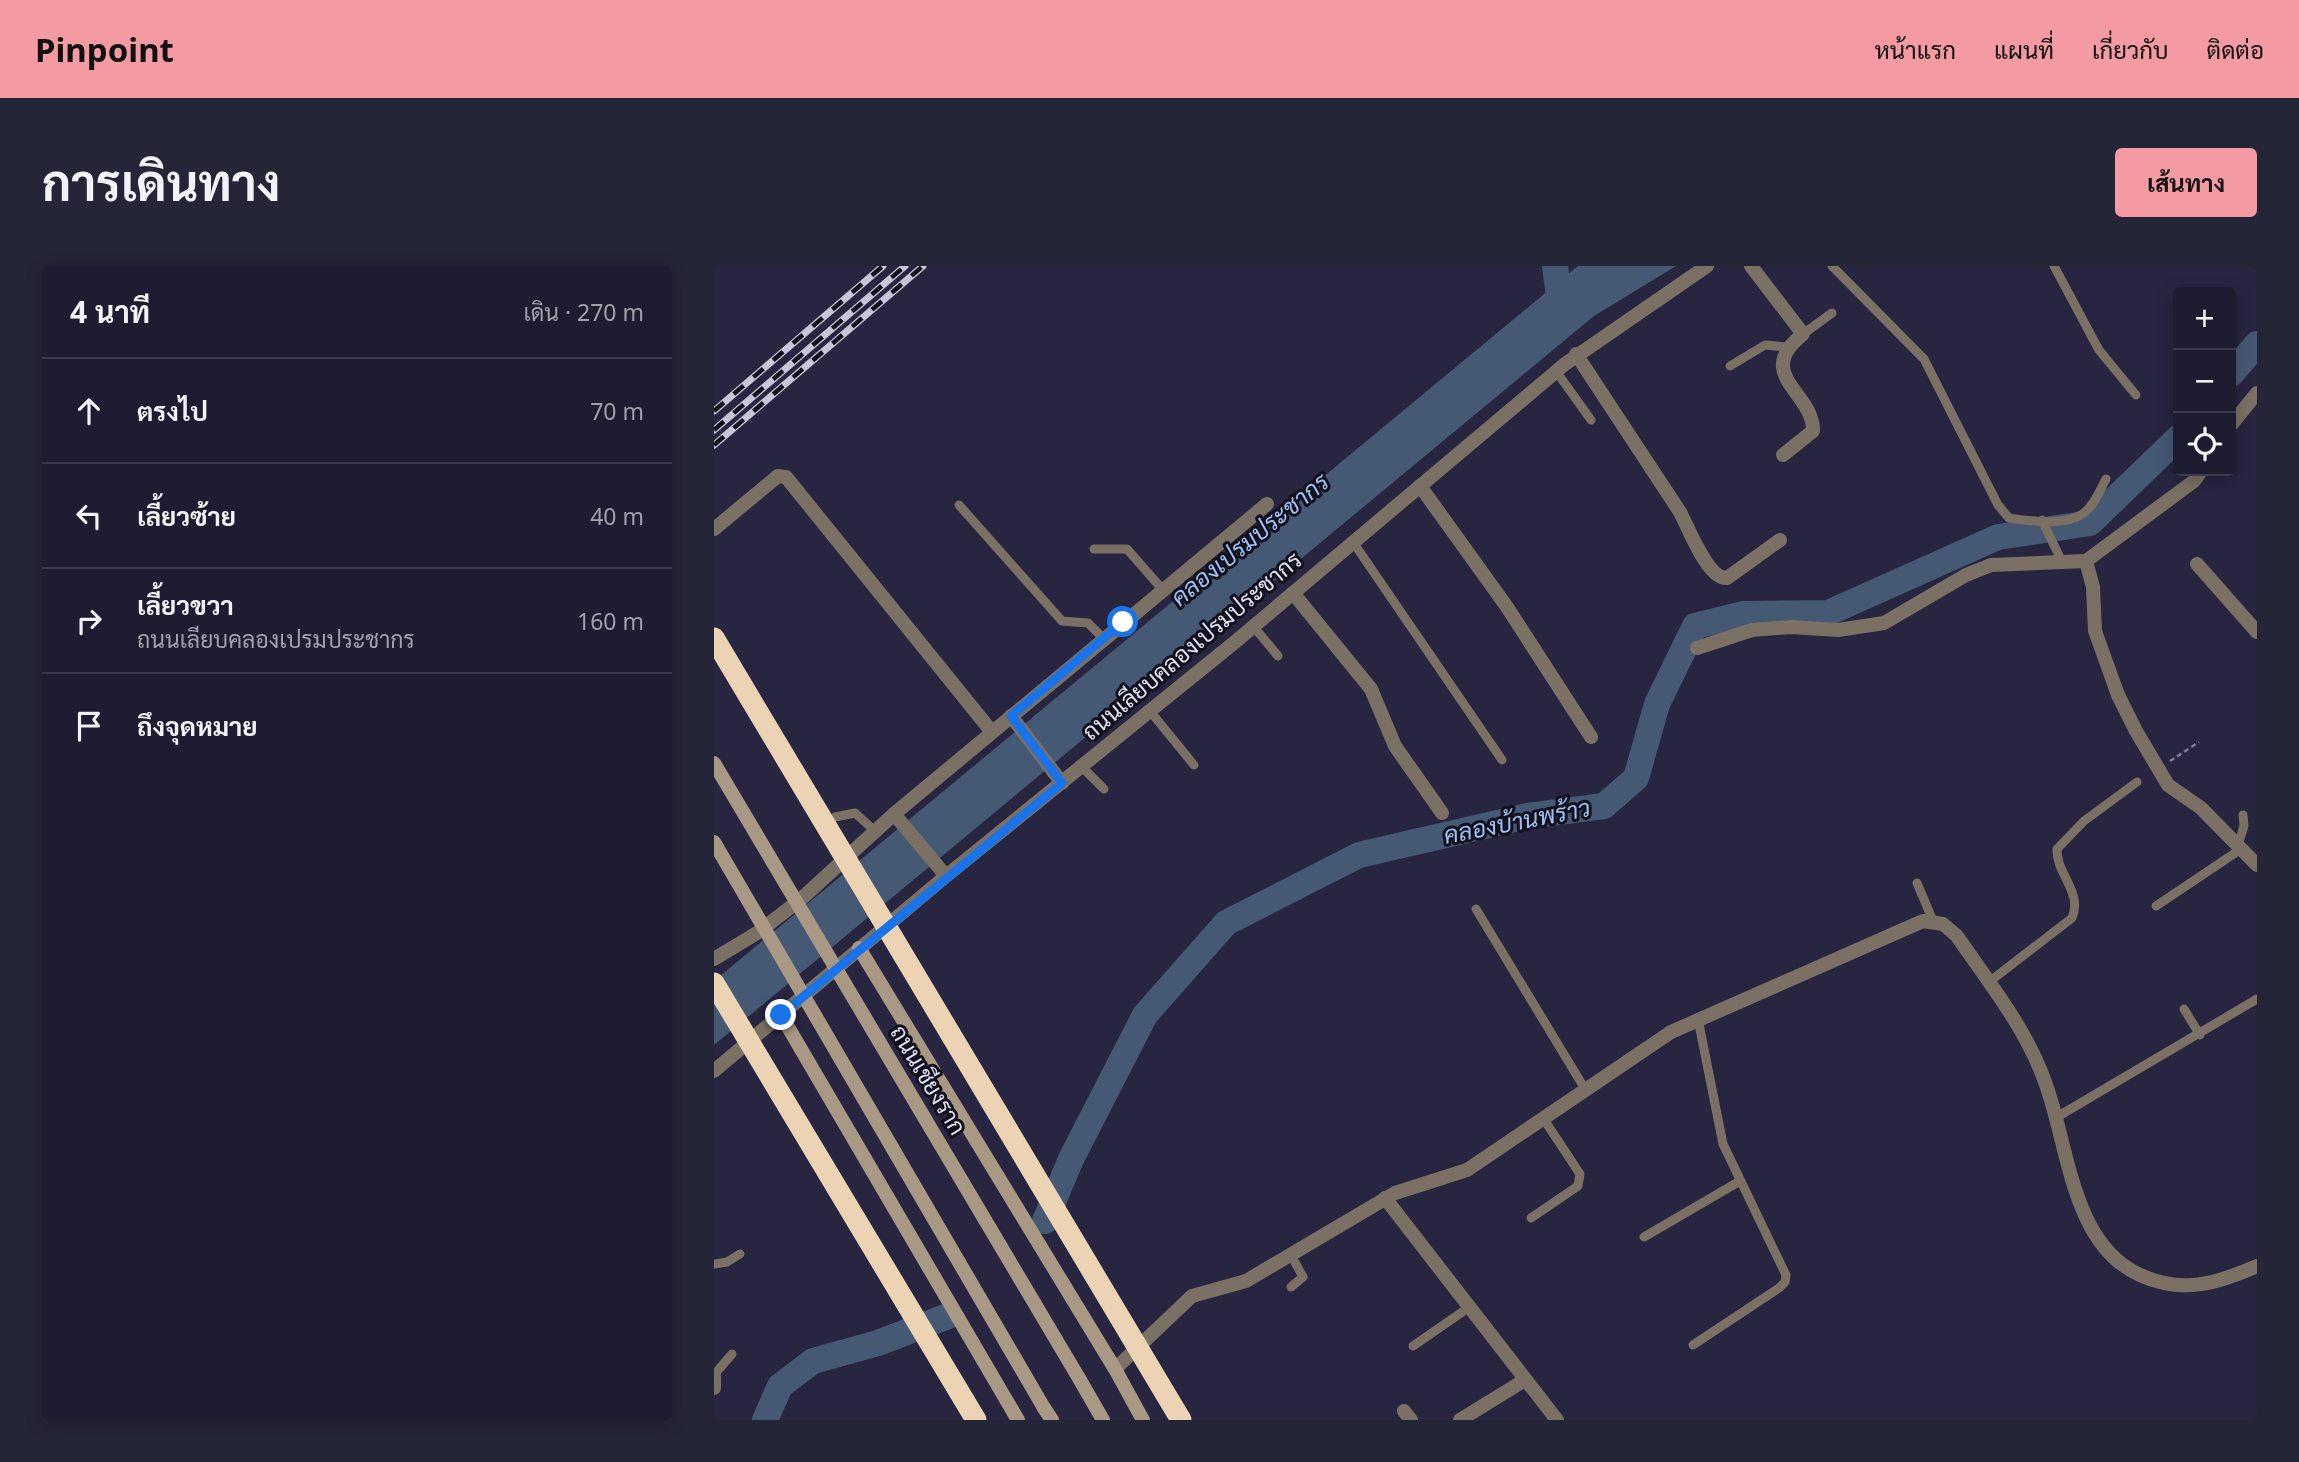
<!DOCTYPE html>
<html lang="th">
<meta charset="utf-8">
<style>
:root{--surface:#1d1c30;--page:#252538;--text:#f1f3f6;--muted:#a0a1ab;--line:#3b3a4c;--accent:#f49aa2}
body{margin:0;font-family:"Noto Sans",Sarabun,sans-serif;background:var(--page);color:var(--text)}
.controls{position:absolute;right:21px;top:21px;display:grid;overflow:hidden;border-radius:7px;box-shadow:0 4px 18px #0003}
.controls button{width:63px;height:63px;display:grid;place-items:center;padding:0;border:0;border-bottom:2px solid var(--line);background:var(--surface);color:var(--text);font:35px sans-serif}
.stop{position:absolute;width:21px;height:21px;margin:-16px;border:5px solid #1a73e8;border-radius:50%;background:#fff}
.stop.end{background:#1a73e8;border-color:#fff;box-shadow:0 2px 7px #0008}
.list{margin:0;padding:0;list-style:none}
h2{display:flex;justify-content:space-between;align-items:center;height:91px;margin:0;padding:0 28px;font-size:30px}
h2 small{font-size:23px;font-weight:400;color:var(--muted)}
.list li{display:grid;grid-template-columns:46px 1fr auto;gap:21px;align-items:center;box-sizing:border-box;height:105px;padding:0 28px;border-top:2px solid var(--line)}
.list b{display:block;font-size:26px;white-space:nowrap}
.list p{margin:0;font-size:23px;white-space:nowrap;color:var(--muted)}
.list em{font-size:23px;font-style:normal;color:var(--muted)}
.icon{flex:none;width:38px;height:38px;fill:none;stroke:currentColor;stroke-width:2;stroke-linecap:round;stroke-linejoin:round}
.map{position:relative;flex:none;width:1543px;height:1154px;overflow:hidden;border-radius:7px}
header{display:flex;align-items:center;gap:42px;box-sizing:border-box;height:98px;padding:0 35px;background:var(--accent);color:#111}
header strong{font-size:33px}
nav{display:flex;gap:38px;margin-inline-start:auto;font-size:24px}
.intro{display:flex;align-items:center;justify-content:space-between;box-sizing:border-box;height:168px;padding:0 42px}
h1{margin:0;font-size:49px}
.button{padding:18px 32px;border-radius:7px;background:var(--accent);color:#111;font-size:24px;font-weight:700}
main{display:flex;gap:42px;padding:0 42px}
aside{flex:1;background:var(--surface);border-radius:7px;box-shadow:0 4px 18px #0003}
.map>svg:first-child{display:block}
.water{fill:#465974}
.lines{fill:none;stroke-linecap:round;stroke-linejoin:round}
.river{stroke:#465974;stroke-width:26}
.path{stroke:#7f7e95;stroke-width:2.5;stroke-dasharray:5 3.5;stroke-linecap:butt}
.service{stroke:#7a7063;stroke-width:9}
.minor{stroke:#7a7063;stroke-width:14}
.tertiary{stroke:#7a7063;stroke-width:14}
.secondary{stroke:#a89884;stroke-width:14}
.rail-casing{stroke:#c6c6d9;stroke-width:7}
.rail{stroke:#11101c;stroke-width:4.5;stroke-dasharray:13;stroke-linecap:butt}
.secondary-bridge{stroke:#a89884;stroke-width:14}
.motorway-bridge{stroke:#ecd3b3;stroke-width:21}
.route{stroke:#1a73e8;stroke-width:9}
.labels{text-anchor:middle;stroke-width:6;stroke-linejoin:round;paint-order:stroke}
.street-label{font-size:23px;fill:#e0e0f2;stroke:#11101c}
.water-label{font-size:24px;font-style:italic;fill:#9fc0f3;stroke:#11101c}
</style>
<header>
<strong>Pinpoint</strong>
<nav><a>หน้าแรก</a><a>แผนที่</a><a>เกี่ยวกับ</a><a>ติดต่อ</a></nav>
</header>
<div class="intro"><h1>การเดินทาง</h1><a class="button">เส้นทาง</a></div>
<main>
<aside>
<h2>4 นาที<small>เดิน · 270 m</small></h2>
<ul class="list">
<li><svg class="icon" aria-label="ahead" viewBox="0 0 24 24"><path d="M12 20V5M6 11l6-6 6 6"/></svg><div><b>ตรงไป</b></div><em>70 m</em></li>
<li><svg class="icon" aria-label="left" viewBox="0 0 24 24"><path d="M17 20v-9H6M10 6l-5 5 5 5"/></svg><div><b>เลี้ยวซ้าย</b></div><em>40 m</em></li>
<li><svg class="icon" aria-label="right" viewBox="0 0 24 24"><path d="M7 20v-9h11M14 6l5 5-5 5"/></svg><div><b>เลี้ยวขวา</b><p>ถนนเลียบคลองเปรมประชากร</p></div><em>160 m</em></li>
<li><svg class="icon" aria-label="arrive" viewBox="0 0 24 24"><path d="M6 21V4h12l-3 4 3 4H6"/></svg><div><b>ถึงจุดหมาย</b></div></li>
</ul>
</aside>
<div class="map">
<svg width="1543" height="1154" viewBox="0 0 1543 1154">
<rect width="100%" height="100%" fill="#272540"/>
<!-- water -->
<polygon class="water" points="864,0 962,0 880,50 0,779 0,715"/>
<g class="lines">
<!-- river -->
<g class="river">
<polyline points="841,0 847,46"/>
<polyline points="1517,108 1543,78"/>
<polyline points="331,955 357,893 431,749 512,657 645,589 814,550 890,540 922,512 943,438 981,360 1030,348 1114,347 1284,271 1376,257 1464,172"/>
<polyline points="51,1154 66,1120 99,1095 164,1077 234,1050"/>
</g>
<!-- path -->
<polyline class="path" points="1456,495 1485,476"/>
<!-- service -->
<g class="service">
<path d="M 1118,0 L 1210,93 L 1284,239 L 1295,252 C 1316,255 1353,261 1371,246 C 1381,238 1386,224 1392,213"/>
<polyline points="1340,0 1385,84 1422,129"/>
<polyline points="1089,68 1118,47"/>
<polyline points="1016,100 1051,79 1073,81"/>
<polyline points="842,105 877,154"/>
<polyline points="245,239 348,355 374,357 389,372"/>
<polyline points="1328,254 1348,296"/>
<polyline points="639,276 788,494"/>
<polyline points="380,283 413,283 448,323"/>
<polyline points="539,360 564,390"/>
<polyline points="436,445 480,499"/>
<polyline points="368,501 390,523"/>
<polyline points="121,551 141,547 162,566"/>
<polyline points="1524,579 1530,560 1529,549"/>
<polyline points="1203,617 1219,655"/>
<polyline points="1442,640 1527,583"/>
<polyline points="762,643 871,823"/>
<path d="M 1275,716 L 1358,652 C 1369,626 1342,608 1343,583 L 1370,555 L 1423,516"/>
<polyline points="1470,743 1486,769"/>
<polyline points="1343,851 1543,733"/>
<polyline points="817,952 864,920 866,908 829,852"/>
<polyline points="930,971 1026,915"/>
<polyline points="577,989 589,1011 577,1021"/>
<polyline points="0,998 13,996 26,988"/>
<polyline points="979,1079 1065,1022 1071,1016 1072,1009 1009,878 984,753"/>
<polyline points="699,1080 754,1042"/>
<polyline points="0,1109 18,1088"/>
</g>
<!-- minor -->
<g class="minor">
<path d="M 1037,0 L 1089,68 C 1038,109 1100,126 1099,165 L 1069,189"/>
<path d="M 862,88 L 966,246 C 974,261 994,314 1013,312 L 1066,274"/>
<polyline points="1517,159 1543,127"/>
<polyline points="706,220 793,341 877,471"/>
<polyline points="0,263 64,210 72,211 278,466"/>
<polyline points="1372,295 1379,321 1381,365 1404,429 1422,465 1454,519 1487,542 1543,599"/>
<polyline points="1483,298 1543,366"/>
<polyline points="579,327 657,423 681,480 728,547"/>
<polyline points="983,382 1038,364 1077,361 1124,364 1170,357 1252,309 1277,299 1372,295 1480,215 1487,205"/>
<polyline points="297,450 348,517"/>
<polyline points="180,548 232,610"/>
<polyline points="0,693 43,667 86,634 180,548 553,238"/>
<polyline points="671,932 843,1154"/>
<path d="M 401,1103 L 478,1030 L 532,1015 L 681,927 L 753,904 L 957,766 L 1209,655 L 1229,658 L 1243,670 C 1275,717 1312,762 1331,816 C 1355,880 1357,978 1426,1009 C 1468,1028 1502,1018 1543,1000"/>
<polyline points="0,1110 0,1122"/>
<polyline points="690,1145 697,1154"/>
<polyline points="746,1154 811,1114"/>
</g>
<!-- tertiary -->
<polyline class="tertiary" points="0,805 232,610 521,376 851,98 993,0"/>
<!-- secondary -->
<g class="secondary">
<polyline points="145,682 401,1103 429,1154"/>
<polyline points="67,749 304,1154"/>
<polyline points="366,1114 389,1154"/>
<polyline points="330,1142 338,1154"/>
</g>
<defs>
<g id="rail">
<polyline points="0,145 169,0"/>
<polyline points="0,164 191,0"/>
<polyline points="0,179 209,0"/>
</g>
</defs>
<!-- rail casing -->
<use href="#rail" class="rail-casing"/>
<!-- rail -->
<use href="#rail" class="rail"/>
<!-- secondary-bridge -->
<g class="secondary-bridge">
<polyline points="0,497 366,1114"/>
<polyline points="0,576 330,1142"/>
</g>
<!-- motorway-bridge -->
<g class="motorway-bridge">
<polyline points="0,372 467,1154"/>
<polyline points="0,717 262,1154"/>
</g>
</g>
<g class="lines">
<!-- route -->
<polyline class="route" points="67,749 348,517 297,450 409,356"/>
</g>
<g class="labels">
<!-- street labels -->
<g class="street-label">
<text transform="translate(478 380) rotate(-40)" y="8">ถนนเลียบคลองเปรมประชากร</text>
<text transform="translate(214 814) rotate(59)" y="8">ถนนเชียงราก</text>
</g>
<!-- water labels -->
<g class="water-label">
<text transform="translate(536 274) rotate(-39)" y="8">คลองเปรมประชากร</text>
<text transform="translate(803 556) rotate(-11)" y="8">คลองบ้านพร้าว</text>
</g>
</g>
</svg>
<div class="controls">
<button>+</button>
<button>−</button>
<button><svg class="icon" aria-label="locate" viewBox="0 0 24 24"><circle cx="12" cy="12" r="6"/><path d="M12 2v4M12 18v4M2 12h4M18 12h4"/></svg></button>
</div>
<div class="stop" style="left:409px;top:356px"></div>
<div class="stop end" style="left:67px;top:749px"></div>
</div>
</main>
